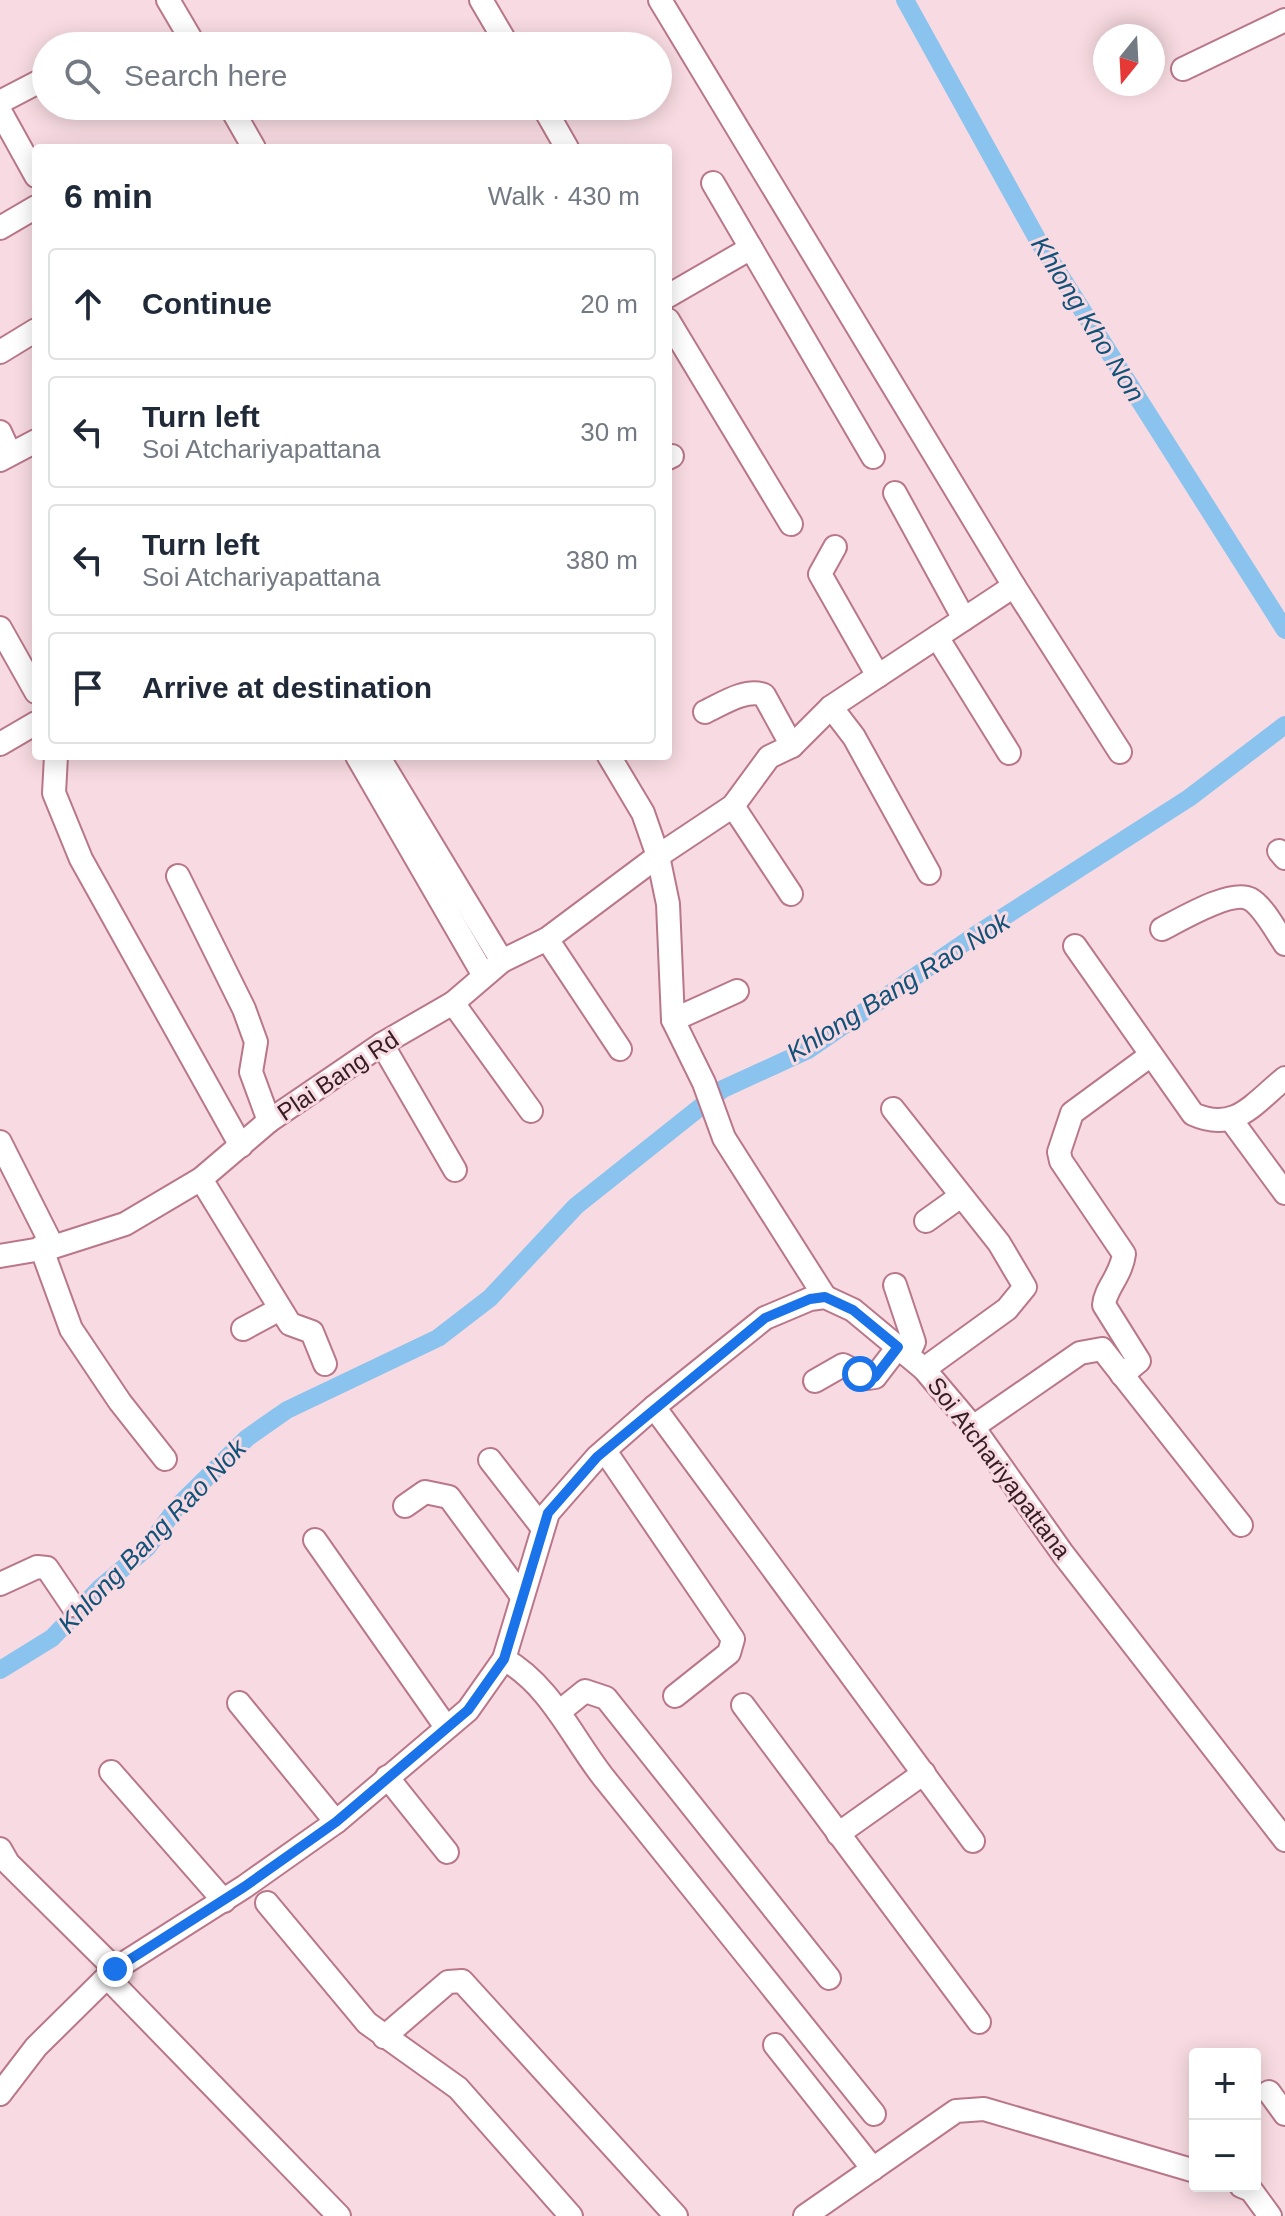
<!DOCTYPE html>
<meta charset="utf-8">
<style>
:root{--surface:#fff;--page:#f2f2f3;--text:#1f2937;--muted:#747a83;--line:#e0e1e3}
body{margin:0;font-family:Helvetica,sans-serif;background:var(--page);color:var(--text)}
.controls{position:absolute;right:24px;bottom:24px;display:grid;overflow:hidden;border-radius:8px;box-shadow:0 4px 20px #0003}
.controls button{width:72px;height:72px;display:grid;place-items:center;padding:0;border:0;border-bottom:2px solid var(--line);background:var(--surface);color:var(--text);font:40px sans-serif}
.compass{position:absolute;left:1093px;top:24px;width:72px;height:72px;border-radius:50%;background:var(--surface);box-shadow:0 4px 20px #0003;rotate:198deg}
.stop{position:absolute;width:24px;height:24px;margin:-18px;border:6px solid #1a73e8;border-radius:50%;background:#fff}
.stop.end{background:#1a73e8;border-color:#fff;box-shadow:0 2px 8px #0008}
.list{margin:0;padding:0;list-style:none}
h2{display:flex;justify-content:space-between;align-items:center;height:104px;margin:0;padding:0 32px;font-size:34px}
h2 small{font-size:26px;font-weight:400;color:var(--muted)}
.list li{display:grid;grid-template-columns:52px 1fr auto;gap:24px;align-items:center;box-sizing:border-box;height:112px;margin:0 16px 16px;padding:0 16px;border:2px solid var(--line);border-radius:8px}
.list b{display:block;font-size:30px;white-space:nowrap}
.list p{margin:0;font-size:26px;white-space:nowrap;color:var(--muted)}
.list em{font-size:26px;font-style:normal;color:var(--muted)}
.icon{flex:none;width:44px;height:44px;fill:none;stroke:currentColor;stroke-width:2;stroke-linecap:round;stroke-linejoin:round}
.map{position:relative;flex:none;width:1285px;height:2216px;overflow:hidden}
.search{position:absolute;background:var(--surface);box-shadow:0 4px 20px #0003;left:32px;top:32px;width:640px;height:88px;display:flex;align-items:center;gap:20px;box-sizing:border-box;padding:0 28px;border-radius:44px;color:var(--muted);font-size:30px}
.panel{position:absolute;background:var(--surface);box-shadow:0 4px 20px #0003;left:32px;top:144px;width:640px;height:616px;border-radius:8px}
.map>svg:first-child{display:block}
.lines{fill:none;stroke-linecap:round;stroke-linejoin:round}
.canal{stroke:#8ac3ee;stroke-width:18}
.minor-casing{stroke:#b9778a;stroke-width:26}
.minor{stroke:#fff;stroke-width:22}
.route{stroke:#1a73e8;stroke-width:10}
.labels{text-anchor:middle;stroke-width:6;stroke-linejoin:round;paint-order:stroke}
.street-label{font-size:24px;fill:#361c24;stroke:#f8dbe2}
.water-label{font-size:26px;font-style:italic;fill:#10527a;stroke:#f8dbe2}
</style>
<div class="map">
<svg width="1285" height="2216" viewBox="0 0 1285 2216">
<rect width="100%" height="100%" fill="#f8dbe2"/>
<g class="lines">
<!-- canal -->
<g class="canal">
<polyline points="905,0 1039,242 1285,630"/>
<polyline points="0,1670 52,1638 101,1587 147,1548 177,1507 247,1438 287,1410 438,1338 490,1298 576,1206 723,1089 808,1050 977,934 1189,798 1285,725"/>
</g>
<defs>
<g id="minor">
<polyline points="168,0 195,46"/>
<polyline points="481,0 508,46"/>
<polyline points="660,0 1014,586 1120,752"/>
<polyline points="1183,69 1285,20"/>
<polyline points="0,102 46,78"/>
<polyline points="230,106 254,148"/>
<polyline points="543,106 567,148"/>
<polyline points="0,111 36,176"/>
<polyline points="713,183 873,457"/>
<polyline points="0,228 36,207"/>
<polyline points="668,296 751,248"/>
<polyline points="668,320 791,524"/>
<polyline points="0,352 36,330"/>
<polyline points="0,432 10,454"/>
<polyline points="668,458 672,456"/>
<polyline points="0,460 36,441"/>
<polyline points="895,493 964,619"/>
<polyline points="835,547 820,574 878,676"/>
<polyline points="0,628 36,692"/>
<polyline points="937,637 1009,753"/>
<polyline points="831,707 854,737 929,873"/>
<path d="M 705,712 C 722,704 746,688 764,695 L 792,746"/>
<polyline points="0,744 36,723"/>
<polyline points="56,756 54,793 81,859 241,1146"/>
<polyline points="357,756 483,974"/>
<polyline points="378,756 502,961"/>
<polyline points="609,756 643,813 658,856 668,904 673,1020 704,1083 724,1138 825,1297"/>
<polyline points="733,806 791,894"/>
<polyline points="1279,851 1285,858"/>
<polyline points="178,876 244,1009 256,1042 251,1072 269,1121"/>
<path d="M 1162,929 C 1180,920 1231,889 1250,899 C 1263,906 1276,931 1285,944"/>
<polyline points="547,939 620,1049"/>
<path d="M 1075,946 L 1193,1114 C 1235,1133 1253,1104 1285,1078"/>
<polyline points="453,1003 531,1111"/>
<polyline points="673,1020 737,991"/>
<polyline points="382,1044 455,1170"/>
<polyline points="893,1109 999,1243 1025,1287 1007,1309 924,1369"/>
<polyline points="1232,1121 1285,1193"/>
<polyline points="0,1142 53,1247"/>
<polyline points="201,1179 290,1324 312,1332 325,1364"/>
<polyline points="926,1221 961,1196"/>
<polyline points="41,1247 71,1329 120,1402 165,1459"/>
<polyline points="0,1256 53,1247 125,1224 201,1179 269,1121 382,1044 453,1003 502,961 547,939 658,856 733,806 769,757 792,746 831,707 1014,586"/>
<polyline points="895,1285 914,1342 908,1355"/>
<polyline points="243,1329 280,1309"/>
<path d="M 1122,1375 L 1139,1361 L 1104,1305 C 1105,1289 1121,1276 1124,1254 L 1061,1161 L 1059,1152 L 1072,1113 L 1151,1055"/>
<polyline points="815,1381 843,1365 868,1378 875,1377 898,1347"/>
<polyline points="654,1407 973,1841"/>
<polyline points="973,1427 1080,1353 1102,1349 1241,1525"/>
<polyline points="605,1451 733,1639 729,1653 675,1696"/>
<polyline points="490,1460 542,1527"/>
<polyline points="405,1506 425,1492 449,1497 521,1595"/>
<polyline points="315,1540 446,1727"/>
<polyline points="0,1584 37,1567 47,1568 72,1605"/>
<path d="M 504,1659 C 551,1686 571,1736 604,1778 C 694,1890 784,2002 874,2114"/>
<polyline points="239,1703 336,1822"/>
<polyline points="743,1705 979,2022"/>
<polyline points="559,1712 585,1691 606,1698 829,1978"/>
<polyline points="111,1772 224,1901"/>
<polyline points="387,1777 447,1852"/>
<polyline points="838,1834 924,1773"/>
<polyline points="0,1849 8,1863 115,1969"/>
<polyline points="267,1903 367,2023 458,2088 571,2216"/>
<polyline points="107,1977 339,2216"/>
<polyline points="384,2037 448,1982 462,1981 676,2216"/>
<polyline points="775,2045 873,2169"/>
<polyline points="1269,2092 1285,2114"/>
<polyline points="0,2094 36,2047 115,1969 244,1887 336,1822 468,1710 504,1659 548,1513 597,1457 654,1407 765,1318 810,1299 825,1297 853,1310 924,1369 973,1427 1063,1554 1285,1840"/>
<polyline points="1241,2186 1251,2190 1270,2216"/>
<polyline points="805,2216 956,2111 984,2109 1195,2171"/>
</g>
</defs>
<!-- minor casing -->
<use href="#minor" class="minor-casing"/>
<!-- minor -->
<use href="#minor" class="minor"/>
</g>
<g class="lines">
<!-- route -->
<polyline class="route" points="115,1969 244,1887 336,1822 468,1710 504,1659 548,1513 597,1457 765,1318 810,1299 825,1297 853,1310 898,1347 875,1377 860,1374"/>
</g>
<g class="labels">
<!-- street labels -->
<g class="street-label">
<text transform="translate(338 1076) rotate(-34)" y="8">Plai Bang Rd</text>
<text transform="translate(999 1468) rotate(53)" y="8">Soi Atchariyapattana</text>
</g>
<!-- water labels -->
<g class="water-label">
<text transform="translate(1088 319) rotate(58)" y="9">Khlong Kho Non</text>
<text transform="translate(898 987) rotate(-32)" y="9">Khlong Bang Rao Nok</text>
<text transform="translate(152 1536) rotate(-46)" y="9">Khlong Bang Rao Nok</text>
</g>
</g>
</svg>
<div class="controls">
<button>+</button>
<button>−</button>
</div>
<svg class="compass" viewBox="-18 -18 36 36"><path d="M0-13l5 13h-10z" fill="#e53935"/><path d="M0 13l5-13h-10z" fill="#747a83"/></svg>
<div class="stop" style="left:860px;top:1374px"></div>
<div class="stop end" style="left:115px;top:1969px"></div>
<div class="search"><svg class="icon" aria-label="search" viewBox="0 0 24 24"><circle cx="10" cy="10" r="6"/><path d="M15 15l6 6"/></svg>Search here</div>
<section class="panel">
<h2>6 min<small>Walk · 430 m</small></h2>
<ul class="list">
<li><svg class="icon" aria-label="ahead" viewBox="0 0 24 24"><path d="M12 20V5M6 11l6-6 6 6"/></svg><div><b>Continue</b></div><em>20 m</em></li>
<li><svg class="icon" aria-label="left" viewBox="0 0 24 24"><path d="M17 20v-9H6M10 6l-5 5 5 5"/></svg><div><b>Turn left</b><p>Soi Atchariyapattana</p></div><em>30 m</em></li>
<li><svg class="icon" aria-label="left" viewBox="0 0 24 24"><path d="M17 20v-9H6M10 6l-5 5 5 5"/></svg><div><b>Turn left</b><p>Soi Atchariyapattana</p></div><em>380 m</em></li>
<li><svg class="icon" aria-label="arrive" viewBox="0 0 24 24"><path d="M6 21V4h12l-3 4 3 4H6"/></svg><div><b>Arrive at destination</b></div></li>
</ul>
</section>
</div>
